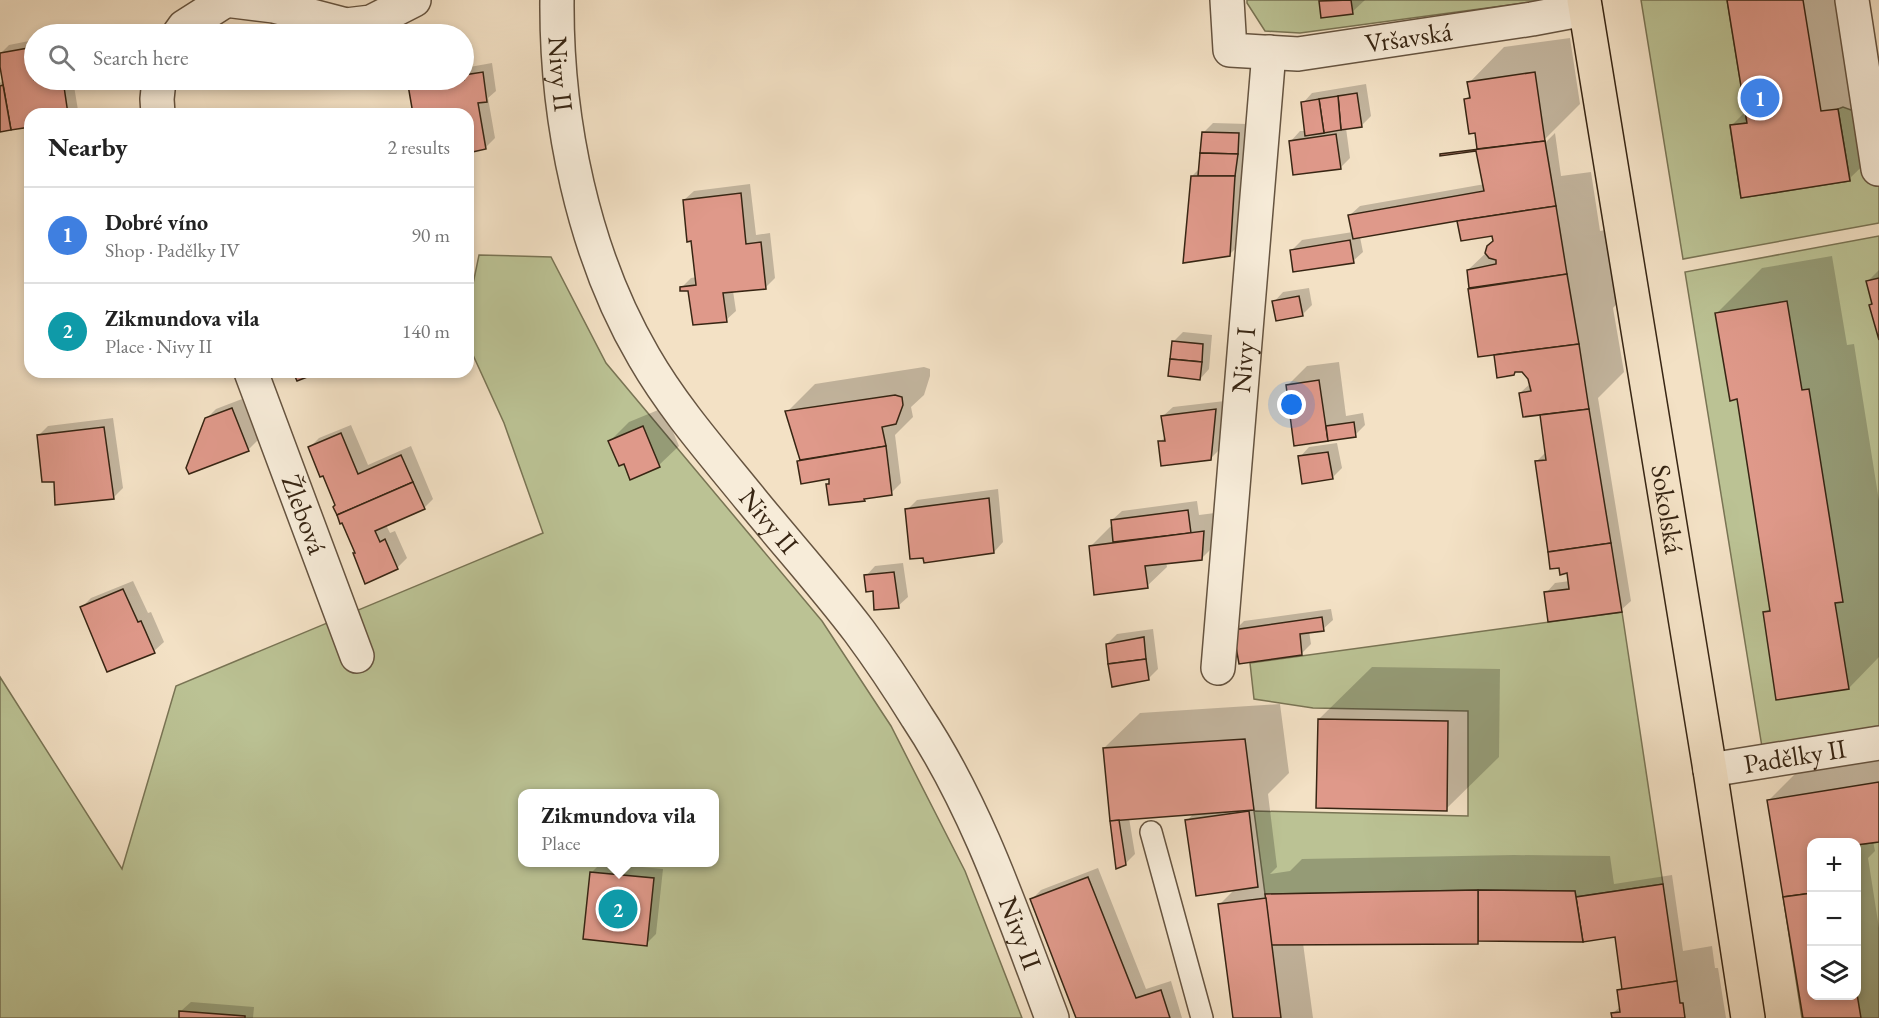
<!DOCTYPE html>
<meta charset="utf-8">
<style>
:root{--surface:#fff;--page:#f6f6f6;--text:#222;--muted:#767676;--line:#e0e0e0;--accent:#8f2418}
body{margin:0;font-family:"EB Garamond",serif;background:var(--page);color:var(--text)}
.controls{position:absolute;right:18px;bottom:18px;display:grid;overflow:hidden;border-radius:12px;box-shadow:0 3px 9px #0003}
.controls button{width:54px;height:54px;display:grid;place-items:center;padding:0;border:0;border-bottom:2px solid var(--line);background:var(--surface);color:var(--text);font:30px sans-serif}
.you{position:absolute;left:1292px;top:405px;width:21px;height:21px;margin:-15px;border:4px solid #fff;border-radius:50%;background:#1a73e8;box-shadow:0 0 0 9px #1a73e833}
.badge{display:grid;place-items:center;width:39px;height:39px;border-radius:50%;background:var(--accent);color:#fff;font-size:20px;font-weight:700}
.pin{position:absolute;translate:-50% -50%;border:3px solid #fff;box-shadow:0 2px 6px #0006}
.popup{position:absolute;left:518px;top:789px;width:201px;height:78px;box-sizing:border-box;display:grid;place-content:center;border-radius:12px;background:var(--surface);filter:drop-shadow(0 2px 4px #0005);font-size:20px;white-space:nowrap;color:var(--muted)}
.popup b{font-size:22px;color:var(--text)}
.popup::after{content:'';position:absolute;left:50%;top:100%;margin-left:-12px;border:12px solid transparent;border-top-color:var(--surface)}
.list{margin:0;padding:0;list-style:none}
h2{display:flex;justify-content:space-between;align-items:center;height:78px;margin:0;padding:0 24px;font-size:26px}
h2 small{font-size:20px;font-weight:400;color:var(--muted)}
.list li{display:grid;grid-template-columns:39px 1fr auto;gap:18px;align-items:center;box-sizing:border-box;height:96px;padding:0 24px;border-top:2px solid var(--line)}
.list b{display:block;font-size:22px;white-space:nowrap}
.list p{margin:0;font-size:20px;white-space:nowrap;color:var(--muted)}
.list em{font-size:20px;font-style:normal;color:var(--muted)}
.icon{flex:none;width:33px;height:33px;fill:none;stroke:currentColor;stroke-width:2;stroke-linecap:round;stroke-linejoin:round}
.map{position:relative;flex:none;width:1879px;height:1018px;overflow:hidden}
.search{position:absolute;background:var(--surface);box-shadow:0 3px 9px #0003;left:24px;top:24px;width:450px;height:66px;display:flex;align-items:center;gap:15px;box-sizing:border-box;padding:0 21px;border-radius:33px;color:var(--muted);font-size:22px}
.panel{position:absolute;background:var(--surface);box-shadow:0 3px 9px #0003;left:24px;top:108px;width:450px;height:270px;border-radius:18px}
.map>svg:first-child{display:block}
.green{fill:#bbc294;stroke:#797454;stroke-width:1.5;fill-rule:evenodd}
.shadow{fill:#0003;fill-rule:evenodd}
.building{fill:#df998a;stroke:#372513;stroke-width:1.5}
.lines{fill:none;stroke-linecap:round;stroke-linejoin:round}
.lane-casing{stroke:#665440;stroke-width:24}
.street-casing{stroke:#665440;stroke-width:36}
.primary-casing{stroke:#372513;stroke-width:36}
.lane{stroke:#f7ecd9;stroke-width:21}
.street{stroke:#f7ecd9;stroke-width:33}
.primary{stroke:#f3e1c5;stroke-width:33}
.labels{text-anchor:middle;stroke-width:4.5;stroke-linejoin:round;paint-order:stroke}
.street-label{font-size:27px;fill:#372513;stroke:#f7ecd9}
</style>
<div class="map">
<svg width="1879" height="1018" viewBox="0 0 1879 1018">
<rect width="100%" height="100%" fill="#f3e1c5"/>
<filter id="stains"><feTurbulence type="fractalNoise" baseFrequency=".00333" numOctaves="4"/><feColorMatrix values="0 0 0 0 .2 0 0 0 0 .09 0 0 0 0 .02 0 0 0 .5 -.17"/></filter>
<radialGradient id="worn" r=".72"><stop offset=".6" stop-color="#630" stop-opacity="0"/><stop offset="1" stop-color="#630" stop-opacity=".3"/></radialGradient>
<!-- green -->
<g class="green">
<polygon points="1247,0 1546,0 1300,33 1265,31 1247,3"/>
<polygon points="1641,0 1727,0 1747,123 1730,126 1741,198 1850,181 1838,109 1843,107 1854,111 1879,176 1879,223 1683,259"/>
<polygon points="1879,236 1879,728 1762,747 1685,272"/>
<path d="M 479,255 L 551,257 L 606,363 L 822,621 L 891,726 L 965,871 L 1022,1018 L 0,1018 L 0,677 L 122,869 L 176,686 L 543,533 L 504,423 L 468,344 L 468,308 ZM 522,794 L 714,794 L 714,862 L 522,862 Z"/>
<polygon points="1622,612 1663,884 1576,897 1575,891 1478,890 1265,894 1254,811 1468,816 1468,711 1313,708 1254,699 1250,663"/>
<polygon points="1879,842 1879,1018 1802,1018 1783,896 1812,996 1856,996 1857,845"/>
</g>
<!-- shadow -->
<g class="shadow">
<polygon points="1321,0 1365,0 1352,12"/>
<polygon points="1729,0 1856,0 1866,66 1879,65 1879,150 1849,179 1731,126 1746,111"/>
<polygon points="1570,38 1580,104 1539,145 1541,147 1555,133 1561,176 1591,172 1600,231 1612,229 1623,297 1613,308 1624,372 1598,398 1631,601 1621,610 1546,593 1555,583 1570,581 1537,461 1546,452 1541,414 1520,393 1531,383 1522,371 1496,356 1498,353 1469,289 1468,270 1488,251 1494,241 1493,235 1459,219 1360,237 1363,252 1353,261 1292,250 1302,240 1353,232 1350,215 1360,206 1485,184 1477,150 1479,148 1477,131 1465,100 1471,94 1469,83 1504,47"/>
<polygon points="34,40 34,80 73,80 78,110 74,114 30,114 30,126 0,130 0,83 4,79 0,54 9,45"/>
<polygon points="492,63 496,91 488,98 495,138 485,148 468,151 468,114 418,114 410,85 415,80 464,80 464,68"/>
<polygon points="1366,84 1371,116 1361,126 1346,128 1350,158 1341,167 1291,141 1300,131 1306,131 1303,103 1312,93"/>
<polygon points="1213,123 1248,124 1239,245 1229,255 1192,176 1200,168 1203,133"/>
<polygon points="750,184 756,235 770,233 775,278 765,288 733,291 736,311 726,320 689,289 681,288 691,278 697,277 693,240 684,200 694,191"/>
<polygon points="1832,256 1847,345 1854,344 1879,501 1879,657 1849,688 1765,613 1771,607 1739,398 1717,313 1762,268"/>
<polygon points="1879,270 1879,331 1867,282"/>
<polygon points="1309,288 1312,305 1302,315 1274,302 1283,292"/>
<polygon points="1183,332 1212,335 1209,369 1200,379 1173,342"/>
<polygon points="1339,362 1346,416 1363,413 1365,425 1355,435 1295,444 1287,386 1307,366"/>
<polygon points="924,367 930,369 930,376 924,395 911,407 913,417 895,435 901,483 891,493 868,496 864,500 828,484 831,481 831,478 799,461 801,459 787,412 815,384"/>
<polygon points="242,399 258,440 248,450 206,419 216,409"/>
<polygon points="1225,401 1220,449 1210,459 1160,442 1166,436 1163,416 1173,407"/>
<polygon points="663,408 679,446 659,465 624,462 610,441 629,422"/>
<polygon points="113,418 123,488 113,498 55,480 38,436 48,426"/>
<polygon points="351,425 368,465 411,446 433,499 424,508 386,525 390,533 395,531 407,558 397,568 356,552 310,447 319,438"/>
<polygon points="1337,443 1342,468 1332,478 1300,457 1309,447"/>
<polygon points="998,489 1003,542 994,552 907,510 917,500"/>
<polygon points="1197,501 1199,515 1223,512 1221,539 1202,558 1166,562 1167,567 1147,586 1091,546 1110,527 1113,526 1112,520 1122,511"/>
<polygon points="903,563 908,597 898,606 874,590 866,576 875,566"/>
<polygon points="133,581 148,613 151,612 164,642 154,651 82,607 91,598"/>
<polygon points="1331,609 1333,620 1323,629 1309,631 1311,644 1301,654 1234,631 1244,621"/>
<polygon points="1153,629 1158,669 1148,679 1107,644 1117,634"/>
<polygon points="1372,667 1500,669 1499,757 1446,809 1319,719"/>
<polygon points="1280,704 1289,773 1268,794 1277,867 1270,874 1290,871 1302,859 1514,855 1610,856 1614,884 1672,875 1683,951 1712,946 1715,968 1718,968 1726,1018 1613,1018 1612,1014 1621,1006 1619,990 1623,986 1616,936 1583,940 1481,939 1477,943 1303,943 1313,1018 1234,1018 1219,905 1235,889 1187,821 1194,813 1129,818 1135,854 1125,864 1104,748 1140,713"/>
<path d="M 1879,753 L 1879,840 L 1873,841 L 1875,851 L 1868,858 L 1879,928 L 1879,1018 L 1804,1018 L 1768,801 L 1804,765 ZM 1812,842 L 1856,842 L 1856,996 L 1812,996 Z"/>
<polygon points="601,863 663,869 656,934 646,944 591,873"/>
<polygon points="1098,868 1146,989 1171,981 1182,1018 1078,1018 1031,900 1041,890"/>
<polygon points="191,1002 254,1007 253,1018 180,1018 181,1011"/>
</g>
<!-- building -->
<g class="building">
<polygon points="1351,0 1353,14 1321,18 1319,1"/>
<polygon points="1727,0 1803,0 1821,111 1838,109 1850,181 1741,198 1730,125 1747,123"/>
<polygon points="34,47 34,80 63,80 68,114 30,114 30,127 11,130 0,67 0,53"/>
<polygon points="483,72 487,102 478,103 486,149 468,153 468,114 413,114 408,85 439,80 464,80 464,75"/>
<polygon points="1535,72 1545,141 1477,149 1475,133 1469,134 1464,99 1470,98 1467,82"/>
<polygon points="3,85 11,130 0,132 0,86"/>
<polygon points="1357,93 1362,127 1341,130 1338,96"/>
<polygon points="1338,96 1341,130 1324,133 1319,99"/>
<polygon points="1319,99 1324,133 1305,136 1301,102"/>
<polygon points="1202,132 1239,133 1238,154 1200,153"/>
<polygon points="1336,134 1341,169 1293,175 1289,141"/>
<polygon points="1545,141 1556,206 1457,221 1353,239 1348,215 1484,191 1476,151 1440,156 1440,154"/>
<polygon points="1200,153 1238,154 1235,176 1198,176"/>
<polygon points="1191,176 1235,176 1230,256 1183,263"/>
<polygon points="741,193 746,244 761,242 766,289 723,293 727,322 693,325 688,291 680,291 680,287 696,285 691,241 687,242 683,200"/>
<polygon points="1556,206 1567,274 1469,288 1467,270 1496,264 1496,260 1489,258 1485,253 1487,246 1493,241 1492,236 1461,241 1457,221"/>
<polygon points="1350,240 1354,263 1293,272 1290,250"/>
<polygon points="1567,274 1579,344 1478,357 1468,289"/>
<polygon points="1879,278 1879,340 1869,305 1872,304 1866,281"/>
<polygon points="1299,296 1303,316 1276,321 1272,301"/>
<polygon points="1787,301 1802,390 1809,389 1843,602 1835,603 1849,689 1776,700 1763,612 1770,611 1737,399 1730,401 1715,313"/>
<polygon points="1172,341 1203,344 1202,362 1170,359"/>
<polygon points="1579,344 1589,409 1523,417 1519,393 1531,391 1528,379 1522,372 1515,372 1514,375 1497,378 1494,355"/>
<polygon points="1170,359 1202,362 1200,380 1168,376"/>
<polygon points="293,372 320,372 297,381"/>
<polygon points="1319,380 1328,441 1294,446 1286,385"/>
<polygon points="895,395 902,397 903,405 896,424 882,427 886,446 800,460 785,411"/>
<polygon points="232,408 249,451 189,474 186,468 205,418"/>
<polygon points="1216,409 1211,460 1161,466 1158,441 1165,441 1161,416"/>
<polygon points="1589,409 1611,543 1548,552 1535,461 1546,460 1540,415"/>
<polygon points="1354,422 1356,437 1328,441 1326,426"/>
<polygon points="643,426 660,467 630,480 624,464 619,466 608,441"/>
<polygon points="104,427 114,499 55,505 54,482 42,482 37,435"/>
<polygon points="341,433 358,474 401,455 413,482 337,515 333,507 335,505 323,476 320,477 308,447"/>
<polygon points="886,446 892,495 864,499 865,501 829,505 826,484 829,484 829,479 801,484 797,461"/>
<polygon points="1328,452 1333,479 1302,484 1298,456"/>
<polygon points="413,482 425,509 375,531 380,542 385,539 398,569 365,584 353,553 355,553 342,523 340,524 337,515"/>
<polygon points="989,498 994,553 924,563 923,558 910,559 905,509"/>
<polygon points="1188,510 1191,533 1113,542 1111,520"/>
<polygon points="1204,531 1202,560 1145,566 1148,588 1094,595 1089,546"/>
<polygon points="1611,543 1622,612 1548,622 1544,592 1569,589 1567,573 1560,575 1559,568 1550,569 1548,552"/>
<polygon points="894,572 899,608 874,610 873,591 866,592 864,575"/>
<polygon points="123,589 138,622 141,621 155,653 107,672 80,607"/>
<polygon points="1322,617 1324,631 1300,634 1302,655 1239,664 1233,630"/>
<polygon points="1144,637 1146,659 1108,664 1106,644"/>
<polygon points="1146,659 1149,680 1112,687 1108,664"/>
<polygon points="1318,719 1448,721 1447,811 1316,808"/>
<polygon points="1245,739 1254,810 1110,821 1103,748"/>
<polygon points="1879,782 1879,842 1856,845 1856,842 1812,842 1812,893 1783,897 1767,800"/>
<polygon points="1249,811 1258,887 1196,896 1185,820"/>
<polygon points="1119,820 1126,865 1116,869 1110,821"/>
<polygon points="590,872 654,878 647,946 583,939"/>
<polygon points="1088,877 1136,998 1161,990 1170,1018 1076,1018 1030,899"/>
<polygon points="1663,884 1677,981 1622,990 1615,937 1583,942 1576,897"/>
<polygon points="1478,890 1575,891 1583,942 1478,941"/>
<polygon points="1478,890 1478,944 1271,945 1265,894"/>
<polygon points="1812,893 1812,996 1856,996 1856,988 1861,1018 1803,1018 1783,897"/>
<polygon points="1266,898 1281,1018 1233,1018 1218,904"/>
<polygon points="1677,981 1680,1003 1683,1003 1685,1018 1612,1018 1611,1013 1620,1012 1617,990"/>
<polygon points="179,1011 245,1016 245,1018 179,1018"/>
</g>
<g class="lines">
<defs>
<polyline id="lane" points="1151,832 1202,1018"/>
<g id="street">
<polyline points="225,0 274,6 346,25 371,22 414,0"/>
<path id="s1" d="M 557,0 C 556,120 583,253 644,357 C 674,409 714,454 752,501 C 787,544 825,586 859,631 C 879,658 899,688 917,717 C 978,809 1013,915 1052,1018"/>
<path id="s2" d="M 1227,0 L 1230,50 L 1298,54 L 1532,19 L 1585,9"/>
<polyline points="1852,0 1878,169"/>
<polyline points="179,34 184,27 226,0"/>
<polyline points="158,114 157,99 159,80"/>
<path id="s3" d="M 251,372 L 357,656"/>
<path id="s4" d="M 1218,668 L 1269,52"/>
<path id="s5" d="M 1710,770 L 1879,743"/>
</g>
<g id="primary">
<path id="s6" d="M 1584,0 L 1710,770 L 1748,1018"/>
</g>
</defs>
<!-- lane casing -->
<use href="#lane" class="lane-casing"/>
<!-- street casing -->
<use href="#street" class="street-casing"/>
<!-- primary casing -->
<use href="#primary" class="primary-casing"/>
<!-- lane -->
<use href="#lane" class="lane"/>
<!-- street -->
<use href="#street" class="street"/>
<!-- primary -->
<use href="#primary" class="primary"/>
</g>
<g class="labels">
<!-- street labels -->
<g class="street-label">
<text dy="9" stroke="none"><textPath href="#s2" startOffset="230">Vršavská</textPath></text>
<text dy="9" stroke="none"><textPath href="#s1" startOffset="74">Nivy II</textPath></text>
<text dy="9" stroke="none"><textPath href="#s4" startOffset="309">Nivy I</textPath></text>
<text dy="9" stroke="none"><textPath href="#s6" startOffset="516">Sokolská</textPath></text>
<text dy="9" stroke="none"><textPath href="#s3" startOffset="152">Žlebová</textPath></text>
<text dy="9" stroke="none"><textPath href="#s1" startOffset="578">Nivy II</textPath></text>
<text dy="9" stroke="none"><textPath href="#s5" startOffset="86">Padělky II</textPath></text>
<text dy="9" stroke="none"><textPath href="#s1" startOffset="1064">Nivy II</textPath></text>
</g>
</g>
<rect width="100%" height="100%" filter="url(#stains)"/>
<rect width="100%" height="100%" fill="url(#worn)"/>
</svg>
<div class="controls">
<button>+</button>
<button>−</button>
<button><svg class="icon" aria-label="layers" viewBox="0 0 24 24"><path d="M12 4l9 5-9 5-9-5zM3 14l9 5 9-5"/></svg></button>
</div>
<div class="you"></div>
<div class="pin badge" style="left:1760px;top:98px;background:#3f7fe0">1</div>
<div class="pin badge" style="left:618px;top:909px;background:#0f9aa8">2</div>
<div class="popup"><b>Zikmundova vila</b>Place</div>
<div class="search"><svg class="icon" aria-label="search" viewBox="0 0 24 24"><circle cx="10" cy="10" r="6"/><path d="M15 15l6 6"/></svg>Search here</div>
<section class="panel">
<h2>Nearby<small>2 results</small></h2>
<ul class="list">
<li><span class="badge" style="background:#3f7fe0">1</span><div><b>Dobré víno</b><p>Shop · Padělky IV</p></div><em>90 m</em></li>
<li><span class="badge" style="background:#0f9aa8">2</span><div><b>Zikmundova vila</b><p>Place · Nivy II</p></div><em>140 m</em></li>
</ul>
</section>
</div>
